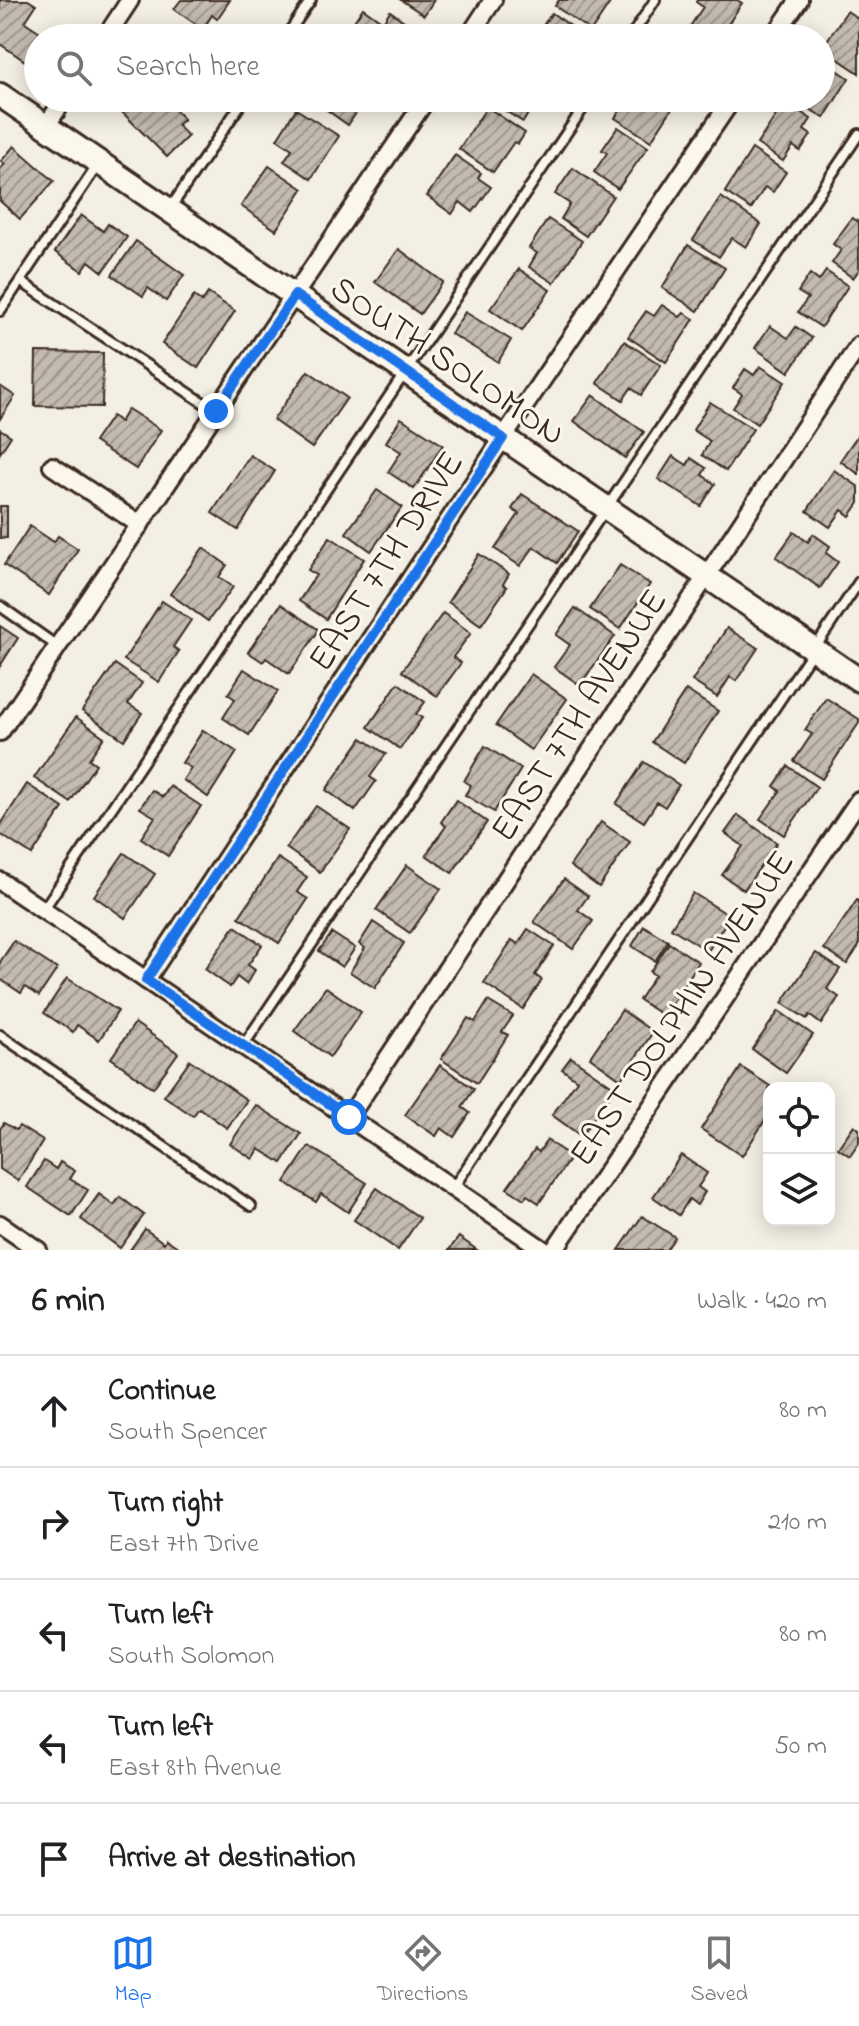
<!DOCTYPE html>
<meta charset="utf-8">
<style>
:root{--surface:#fff;--page:#f6f6f6;--text:#202124;--muted:#757577;--line:#e0e0e0;--accent:#1a73e8}
body{margin:0;font-family:"Indie Flower",sans-serif;background:var(--page);color:var(--text)}
.controls{position:absolute;right:24px;bottom:24px;display:grid;overflow:hidden;border-radius:16px;box-shadow:0 4px 20px #0003}
.controls button{width:72px;height:72px;display:grid;place-items:center;padding:0;border:0;border-bottom:2px solid var(--line);background:var(--surface);color:var(--text);font:40px sans-serif}
.stop{position:absolute;width:24px;height:24px;margin:-18px;border:6px solid #1a73e8;border-radius:50%;background:#fff}
.stop.end{background:#1a73e8;border-color:#fff;box-shadow:0 2px 8px #0008}
.list{margin:0;padding:0;list-style:none}
h2{display:flex;justify-content:space-between;align-items:center;height:104px;margin:0;padding:0 32px;font-size:34px}
h2 small{font-size:26px;font-weight:400;color:var(--muted)}
.list li{display:grid;grid-template-columns:52px 1fr auto;gap:24px;align-items:center;box-sizing:border-box;height:112px;padding:0 32px;border-top:2px solid var(--line)}
.list b{display:block;font-size:30px;white-space:nowrap}
.list p{margin:0;font-size:26px;white-space:nowrap;color:var(--muted)}
.list em{font-size:26px;font-style:normal;color:var(--muted)}
.icon{flex:none;width:44px;height:44px;fill:none;stroke:currentColor;stroke-width:2;stroke-linecap:round;stroke-linejoin:round}
.map{position:relative;flex:none;width:859px;height:1250px;overflow:hidden}
.search{position:absolute;background:var(--surface);box-shadow:0 4px 20px #0003;left:24px;right:24px;top:24px;height:88px;display:flex;align-items:center;gap:20px;box-sizing:border-box;padding:0 28px;border-radius:44px;color:var(--muted);font-size:30px}
.sheet{height:664px;background:var(--surface)}
nav{display:flex;justify-content:space-around;align-items:center;box-sizing:border-box;height:112px;border-top:2px solid var(--line);background:var(--surface);font-size:22px;color:var(--muted)}
nav a{display:grid;justify-items:center;gap:4px}
nav .on{color:var(--accent)}
.map>svg:first-child{display:block}
.building{fill:url(#building-hatch);stroke:#3b2a1e;stroke-width:2}
.lines{fill:none;stroke-linecap:round;stroke-linejoin:round}
.lane-casing{stroke:#3b2a1e;stroke-width:14}
.street-casing{stroke:#3b2a1e;stroke-width:22}
.secondary-casing{stroke:#3b2a1e;stroke-width:28}
.lane{stroke:#fbf7ec;stroke-width:8}
.street{stroke:#fbf7ec;stroke-width:16}
.secondary{stroke:#fbf7ec;stroke-width:22}
.route{stroke:#1a73e8;stroke-width:10}
.labels{text-anchor:middle;stroke-width:6;stroke-linejoin:round;paint-order:stroke}
.street-label{font-size:36px;fill:#3b2a1e;stroke:#fbf7ec}
</style>
<div class="map">
<svg width="859" height="1250" viewBox="0 0 859 1250">
<defs>
<pattern id="building-hatch" width="6" height="6" patternUnits="userSpaceOnUse" patternTransform="scale(2)"><rect width="6" height="6" fill="#c3bbb0"/><path d="M-1 1l2-2M0 6l6-6M5 7l2-2" fill="none" stroke="#a0988f"/></pattern>
</defs>
<rect width="100%" height="100%" fill="#f3efe4"/>
<filter id="ink" filterUnits="userSpaceOnUse"><feTurbulence type="fractalNoise" baseFrequency=".0125" numOctaves="2"/><feDisplacementMap in="SourceGraphic" scale="16" xChannelSelector="R" yChannelSelector="G"/><feConvolveMatrix kernelMatrix="1 2 1 2 8 2 1 2 1" color-interpolation-filters="sRGB"/></filter>
<g filter="url(#ink)">
<!-- building -->
<g class="building">
<polygon points="0,0 28,0 36,5 25,22 43,34 38,38 38,41 25,61 0,44"/>
<polygon points="181,0 230,0 217,19 212,15 203,29 174,9"/>
<polygon points="401,0 434,0 424,15"/>
<polygon points="559,0 612,0 591,31 555,6"/>
<polygon points="697,0 737,0 742,3 719,38 704,38 689,28 703,7 696,2"/>
<polygon points="363,8 383,22 390,11 415,29 409,38 343,38"/>
<polygon points="847,11 859,19 859,73 822,48"/>
<polygon points="552,13 585,36 583,38 534,38"/>
<polygon points="821,59 849,78 824,118 793,98 821,98"/>
<polygon points="134,98 152,98 158,105 164,99 184,119 177,125 188,136 167,157 121,111"/>
<polygon points="310,98 366,98 348,125"/>
<polygon points="492,98 538,98 523,122 490,101"/>
<polygon points="628,98 673,98 677,101 651,141 615,118"/>
<polygon points="785,102 811,119 804,130 811,135 800,151 793,146 783,161 757,144"/>
<polygon points="487,107 525,133 518,144 514,142 493,172 459,149"/>
<polygon points="296,109 339,136 311,179 284,161 292,149 277,139"/>
<polygon points="618,127 648,147 618,189 594,172 607,153 602,150"/>
<polygon points="14,146 54,181 20,219 0,201 0,169 5,164 1,161"/>
<polygon points="752,149 786,172 773,192 765,187 751,209 725,192"/>
<polygon points="455,155 481,173 478,178 491,187 473,212 460,202 452,214 427,196"/>
<polygon points="269,166 303,189 276,230 241,206"/>
<polygon points="573,168 613,196 586,236 561,219 570,204 555,194"/>
<polygon points="721,197 761,224 746,247 732,238 719,257 693,240"/>
<polygon points="81,215 103,231 108,224 127,237 103,272 89,261 82,271 55,252"/>
<polygon points="852,218 859,222 859,270 853,278 832,263 841,250 833,244"/>
<polygon points="548,219 582,241 554,283 529,267 537,253 529,248"/>
<polygon points="136,241 184,275 166,301 148,288 143,296 112,275"/>
<polygon points="688,245 725,268 698,311 662,288"/>
<polygon points="399,249 443,282 420,314 375,282"/>
<polygon points="519,269 550,290 522,331 490,309"/>
<polygon points="826,271 848,286 821,327 798,312 808,298 798,292 810,274 819,281"/>
<polygon points="208,293 235,311 198,368 162,344 194,296 202,302"/>
<polygon points="662,305 680,317 684,313 694,319 666,362 628,337 646,311 654,316"/>
<polygon points="465,312 511,340 498,362 451,334"/>
<polygon points="770,326 788,338 796,327 812,338 789,372 755,348"/>
<polygon points="624,341 661,365 641,395 631,388 623,400 597,383"/>
<polygon points="36,352 103,353 102,407 35,406"/>
<polygon points="760,366 785,382 757,424 733,408 742,394 733,388 745,369 754,375"/>
<polygon points="308,371 347,398 312,448 273,420"/>
<polygon points="0,386 15,396 0,419"/>
<polygon points="593,395 644,432 625,458 574,421"/>
<polygon points="710,402 753,429 726,471 702,455 710,441 693,430"/>
<polygon points="128,409 161,430 136,469 94,442 112,416 120,422"/>
<polygon points="401,418 443,445 414,489 388,472 401,452 386,442"/>
<polygon points="0,429 11,436 0,453"/>
<polygon points="859,433 859,474 840,461"/>
<polygon points="250,455 275,471 238,530 212,513"/>
<polygon points="673,456 687,465 691,458 706,468 702,475 715,484 701,506 658,479"/>
<polygon points="834,470 859,487 859,503 850,516 842,510 830,527 807,511"/>
<polygon points="377,490 402,507 371,551 346,533"/>
<polygon points="522,494 578,531 557,563 534,547 520,566 495,549 519,514 512,509"/>
<rect x="0" y="506" width="7" height="32"/>
<polygon points="30,526 54,542 58,536 78,549 49,595 4,565"/>
<polygon points="794,532 808,542 813,534 830,546 826,553 838,562 820,588 776,557"/>
<polygon points="330,537 364,559 326,619 299,601 316,575 308,570"/>
<polygon points="203,548 227,565 219,577 233,587 208,621 170,594"/>
<polygon points="479,554 509,574 503,584 507,587 481,625 448,602"/>
<polygon points="620,565 650,584 620,629 590,609"/>
<polygon points="162,601 191,620 173,647 179,651 159,682 124,660"/>
<polygon points="281,604 319,630 289,674 266,658 263,662 248,652"/>
<polygon points="575,608 615,636 580,685 554,667 570,645 556,635"/>
<polygon points="443,613 471,633 453,657 461,663 437,696 402,671"/>
<polygon points="0,626 18,638 0,666"/>
<polygon points="727,628 758,648 736,681 730,677 717,697 692,681"/>
<polygon points="115,664 142,683 128,704 142,713 124,740 82,711"/>
<polygon points="244,669 278,691 249,735 223,718 235,699 228,694"/>
<polygon points="531,674 567,699 531,750 496,725"/>
<polygon points="398,683 425,702 416,714 422,718 400,749 368,727"/>
<polygon points="686,690 718,711 684,763 652,742"/>
<polygon points="826,698 859,719 859,723 822,779 794,761 812,734 805,730"/>
<polygon points="76,717 104,737 89,759 96,764 70,802 34,778"/>
<polygon points="203,730 237,752 208,797 183,780 191,768 182,763"/>
<polygon points="362,738 386,754 370,777 376,781 355,811 326,790"/>
<polygon points="485,746 521,769 494,812 465,795 471,785 464,781"/>
<polygon points="644,762 679,785 665,807 657,802 644,822 616,804"/>
<polygon points="788,766 817,787 784,835 760,819 780,791 774,786"/>
<polygon points="27,784 63,808 32,855 0,834 0,826"/>
<polygon points="170,786 201,806 168,856 141,838 155,817 140,808 152,790 163,797"/>
<polygon points="456,800 487,822 452,873 426,855 446,826 441,822"/>
<polygon points="316,806 350,829 320,872 286,848"/>
<polygon points="738,815 777,843 744,890 722,875 743,846 725,833"/>
<polygon points="601,822 630,842 599,887 570,866"/>
<polygon points="124,853 155,874 125,918 94,896"/>
<polygon points="278,858 307,877 297,892 308,899 279,943 239,917"/>
<polygon points="407,865 441,889 410,933 376,910"/>
<polygon points="564,879 588,896 578,910 593,921 573,949 534,922"/>
<polygon points="693,893 730,916 708,951 671,928"/>
<polygon points="857,900 859,901 859,946 847,964 824,949"/>
<polygon points="373,922 404,943 375,988 350,972 365,948 359,944"/>
<polygon points="235,926 262,945 248,965 255,970 246,984 237,977 230,987 205,969"/>
<polygon points="644,926 668,941 655,961 632,946"/>
<polygon points="528,929 554,946 535,975 542,980 523,1009 484,983 512,940 518,944"/>
<polygon points="332,933 355,948 342,967 319,951"/>
<polygon points="14,941 57,969 39,996 25,987 21,993 0,979 0,962"/>
<polygon points="669,943 699,962 664,1016 639,1000 655,975 650,972"/>
<polygon points="816,953 840,969 827,989 839,997 821,1024 809,1015 807,1019 782,1003"/>
<polygon points="67,978 118,1011 99,1040 77,1025 73,1032 44,1013"/>
<polygon points="326,987 361,1012 330,1057 294,1031"/>
<polygon points="488,1001 513,1016 502,1032 508,1035 477,1083 441,1059 468,1018 475,1022"/>
<polygon points="622,1010 653,1032 621,1079 590,1057"/>
<polygon points="779,1011 813,1035 786,1073 752,1049"/>
<polygon points="135,1023 178,1053 153,1088 111,1058"/>
<polygon points="571,1057 615,1088 581,1136 552,1115 577,1080 562,1069"/>
<polygon points="190,1060 247,1100 227,1128 199,1108 193,1116 164,1096"/>
<polygon points="440,1065 474,1089 462,1107 470,1113 454,1137 441,1128 436,1136 405,1115"/>
<polygon points="741,1067 773,1088 769,1088 769,1104 766,1108 769,1109 769,1114 742,1156 701,1129"/>
<polygon points="256,1105 301,1134 282,1163 259,1149 253,1159 230,1144"/>
<polygon points="4,1123 16,1130 19,1126 43,1141 18,1181 0,1169 0,1129"/>
<polygon points="854,1125 859,1129 859,1143 850,1156 838,1148"/>
<polygon points="547,1140 571,1157 539,1203 527,1195 524,1199 507,1188 535,1149 539,1152"/>
<polygon points="309,1146 367,1183 348,1212 321,1194 316,1202 285,1182"/>
<polygon points="681,1155 707,1173 698,1187 705,1192 697,1205 689,1199 679,1215 653,1197"/>
<polygon points="44,1161 56,1169 60,1162 75,1171 70,1179 88,1190 71,1216 27,1187"/>
<polygon points="377,1188 420,1218 398,1250 354,1220"/>
<polygon points="99,1194 114,1205 120,1197 144,1215 120,1248 81,1219"/>
<polygon points="642,1216 675,1237 666,1250 619,1250"/>
<polygon points="145,1229 164,1243 166,1239 182,1250 130,1250"/>
<polygon points="459,1237 477,1250 449,1250"/>
</g>
<g class="lines">
<defs>
<g id="lane">
<polyline points="285,38 311,0"/>
<polyline points="630,38 655,0"/>
<polyline points="169,210 245,98"/>
<polyline points="20,281 216,411"/>
<polyline points="0,311 99,163"/>
<polyline points="0,606 57,646"/>
<polyline points="43,910 590,98"/>
<polyline points="0,1035 251,1206"/>
<polyline points="243,1046 859,134"/>
<polyline points="453,1188 859,582"/>
</g>
<g id="street">
<polyline points="105,38 130,0"/>
<polyline points="468,38 493,0"/>
<polyline points="773,38 799,0"/>
<polyline points="46,126 65,98"/>
<polyline points="52,466 140,525"/>
<polyline points="0,732 427,98"/>
<polyline points="0,881 544,1250"/>
<polyline points="146,980 503,438 733,98"/>
<polyline points="349,1117 859,345"/>
<polyline points="0,1224 38,1250"/>
<polyline points="554,1250 859,800"/>
</g>
<polyline id="secondary" points="0,95 859,680"/>
</defs>
<!-- lane casing -->
<use href="#lane" class="lane-casing"/>
<!-- street casing -->
<use href="#street" class="street-casing"/>
<!-- secondary casing -->
<use href="#secondary" class="secondary-casing"/>
<!-- lane -->
<use href="#lane" class="lane"/>
<!-- street -->
<use href="#street" class="street"/>
<!-- secondary -->
<use href="#secondary" class="secondary"/>
</g>
</g>
<g class="lines" filter="url(#ink)">
<!-- route -->
<polyline class="route" points="216,411 295,295 503,438 146,980 349,1117"/>
</g>
<g class="labels">
<!-- street labels -->
<g class="street-label">
<text transform="translate(449 359) rotate(34)" y="13">SOUTH SOLOMON</text>
<text transform="translate(384 560) rotate(-57)" y="13">EAST 7TH DRIVE</text>
<text transform="translate(577 714) rotate(-57)" y="13">EAST 7TH AVENUE</text>
<text transform="translate(680 1007) rotate(-56)" y="13">EAST DOLPHIN AVENUE</text>
</g>
</g>
</svg>
<div class="controls">
<button><svg class="icon" aria-label="locate" viewBox="0 0 24 24"><circle cx="12" cy="12" r="6"/><path d="M12 2v4M12 18v4M2 12h4M18 12h4"/></svg></button>
<button><svg class="icon" aria-label="layers" viewBox="0 0 24 24"><path d="M12 4l9 5-9 5-9-5zM3 14l9 5 9-5"/></svg></button>
</div>
<div class="stop" style="left:349px;top:1117px"></div>
<div class="stop end" style="left:216px;top:411px"></div>
<div class="search"><svg class="icon" aria-label="search" viewBox="0 0 24 24"><circle cx="10" cy="10" r="6"/><path d="M15 15l6 6"/></svg>Search here</div>
</div>
<section class="sheet">
<h2>6 min<small>Walk · 420 m</small></h2>
<ul class="list">
<li><svg class="icon" aria-label="ahead" viewBox="0 0 24 24"><path d="M12 20V5M6 11l6-6 6 6"/></svg><div><b>Continue</b><p>South Spencer</p></div><em>80 m</em></li>
<li><svg class="icon" aria-label="right" viewBox="0 0 24 24"><path d="M7 20v-9h11M14 6l5 5-5 5"/></svg><div><b>Turn right</b><p>East 7th Drive</p></div><em>210 m</em></li>
<li><svg class="icon" aria-label="left" viewBox="0 0 24 24"><path d="M17 20v-9H6M10 6l-5 5 5 5"/></svg><div><b>Turn left</b><p>South Solomon</p></div><em>80 m</em></li>
<li><svg class="icon" aria-label="left" viewBox="0 0 24 24"><path d="M17 20v-9H6M10 6l-5 5 5 5"/></svg><div><b>Turn left</b><p>East 8th Avenue</p></div><em>50 m</em></li>
<li><svg class="icon" aria-label="arrive" viewBox="0 0 24 24"><path d="M6 21V4h12l-3 4 3 4H6"/></svg><div><b>Arrive at destination</b></div></li>
</ul>
</section>
<nav>
<a class="on"><svg class="icon" aria-label="map" viewBox="0 0 24 24"><path d="M3 6l6-2 6 2 6-2v14l-6 2-6-2-6 2zM9 4v14M15 6v14"/></svg>Map</a>
<a><svg class="icon" aria-label="directions" viewBox="0 0 24 24"><path d="M12 3l9 9-9 9-9-9zM9 14v-3h6M13 9l2 2-2 2"/></svg>Directions</a>
<a><svg class="icon" aria-label="saved" viewBox="0 0 24 24"><path d="M7 4h10v16l-5-4-5 4z"/></svg>Saved</a>
</nav>
